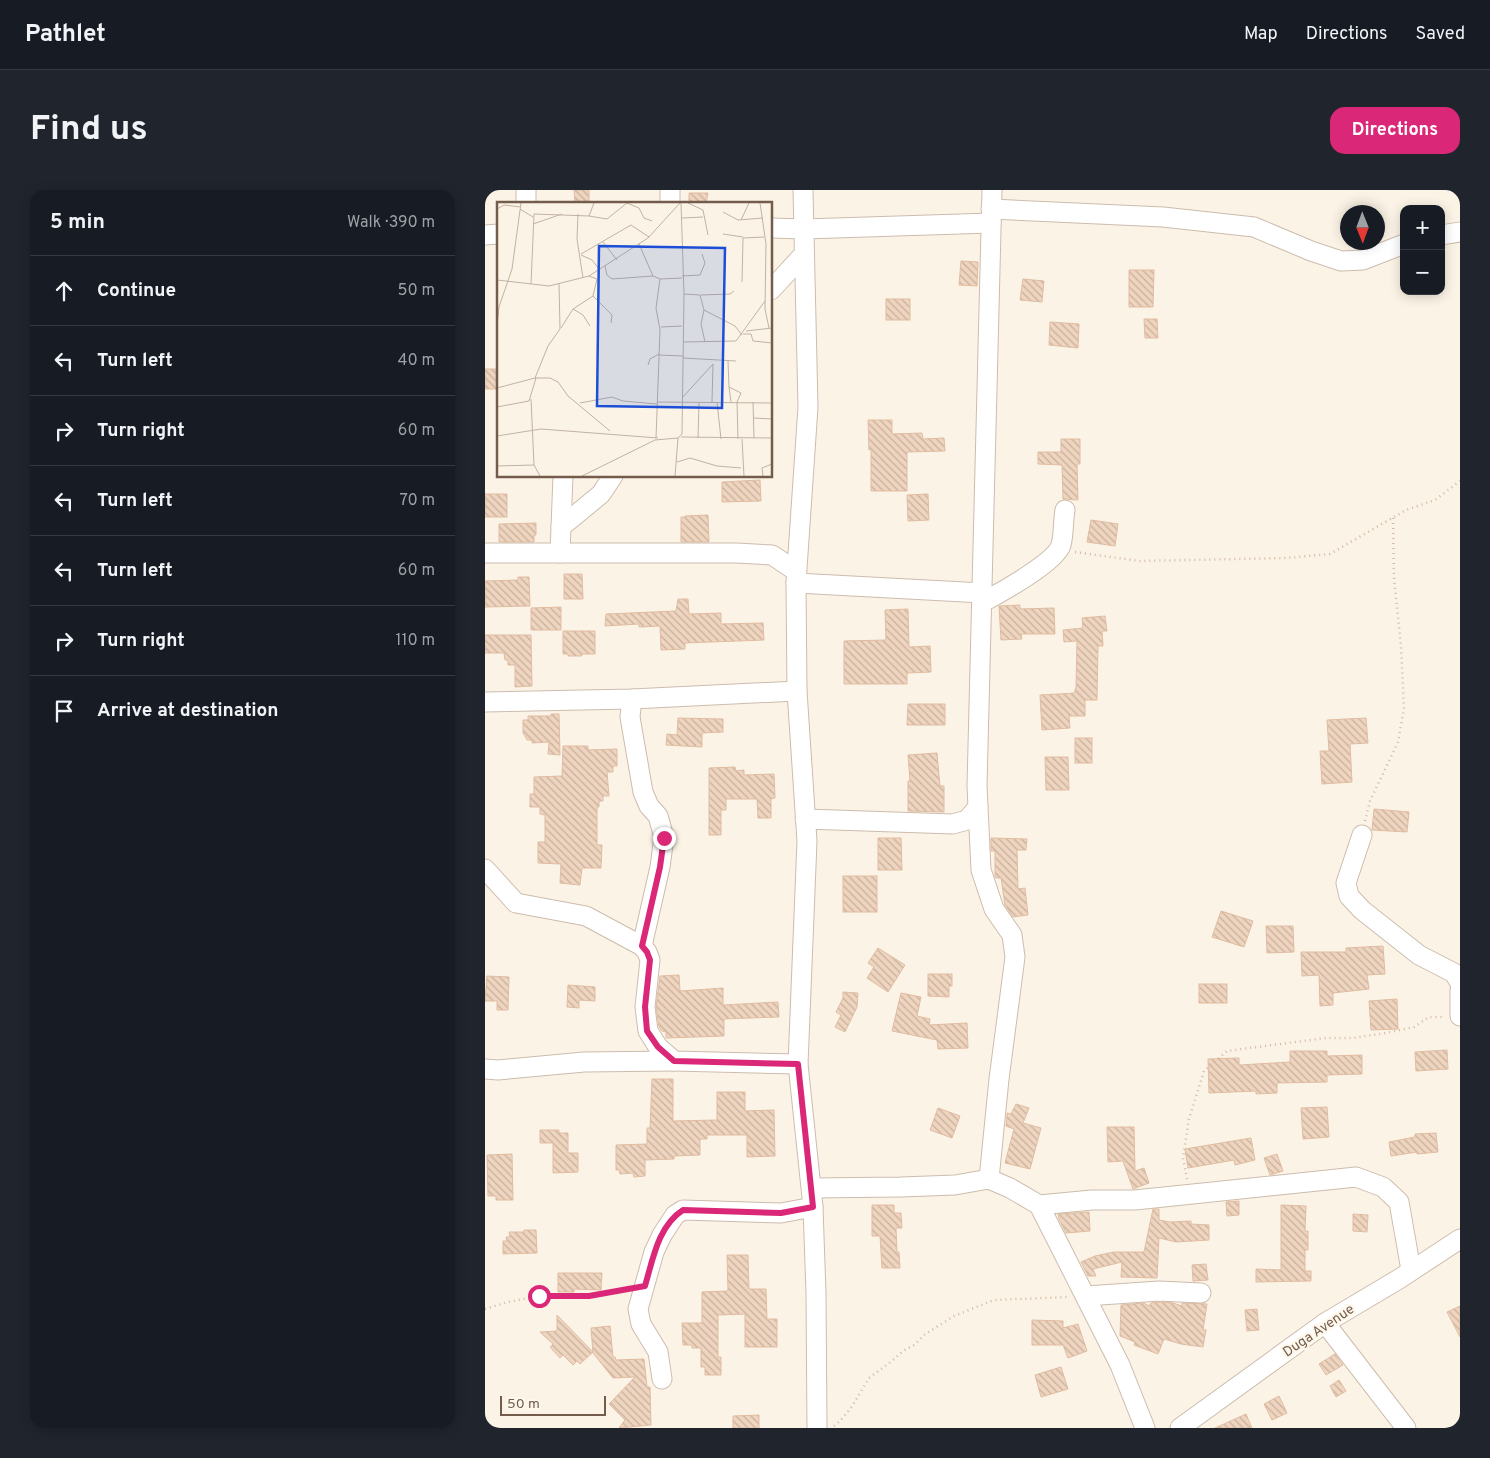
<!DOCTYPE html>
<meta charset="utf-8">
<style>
:root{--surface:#171b24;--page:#20242c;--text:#f1f3f6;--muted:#9ea1a6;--line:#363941;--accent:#db2777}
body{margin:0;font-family:Overpass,sans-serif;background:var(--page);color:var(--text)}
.controls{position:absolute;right:15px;top:15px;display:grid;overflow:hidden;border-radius:10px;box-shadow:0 2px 12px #0003}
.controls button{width:45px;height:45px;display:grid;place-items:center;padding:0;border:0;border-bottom:1px solid var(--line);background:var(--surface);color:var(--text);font:25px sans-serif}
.compass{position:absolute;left:855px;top:15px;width:45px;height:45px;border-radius:50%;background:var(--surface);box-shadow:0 2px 12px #0003;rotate:179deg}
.scale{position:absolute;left:15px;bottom:12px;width:106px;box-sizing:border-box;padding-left:5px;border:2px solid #735c4c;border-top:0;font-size:14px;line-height:18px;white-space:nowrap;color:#735c4c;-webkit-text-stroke:4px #fef8ec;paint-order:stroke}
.stop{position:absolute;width:15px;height:15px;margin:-11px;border:4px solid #db2777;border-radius:50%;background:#fff}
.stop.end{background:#db2777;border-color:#fff;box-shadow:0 1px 5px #0008}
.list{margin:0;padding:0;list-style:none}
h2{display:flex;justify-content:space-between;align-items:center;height:65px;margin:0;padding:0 20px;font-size:21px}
h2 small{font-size:16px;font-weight:400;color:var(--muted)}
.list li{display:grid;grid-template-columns:32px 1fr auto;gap:15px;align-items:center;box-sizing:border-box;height:70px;padding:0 20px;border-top:1px solid var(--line)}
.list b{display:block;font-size:19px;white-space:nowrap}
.list em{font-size:16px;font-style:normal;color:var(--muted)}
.icon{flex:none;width:28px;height:28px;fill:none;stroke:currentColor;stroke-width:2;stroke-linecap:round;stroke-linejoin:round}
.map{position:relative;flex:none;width:975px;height:1238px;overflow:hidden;border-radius:15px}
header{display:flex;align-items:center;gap:30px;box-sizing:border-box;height:70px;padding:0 25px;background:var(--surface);border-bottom:1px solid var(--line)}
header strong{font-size:24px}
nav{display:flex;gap:28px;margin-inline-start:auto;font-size:18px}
.intro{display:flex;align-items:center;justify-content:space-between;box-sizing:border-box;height:120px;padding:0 30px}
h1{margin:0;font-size:35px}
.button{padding:12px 22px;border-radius:15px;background:var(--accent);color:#fff;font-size:18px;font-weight:700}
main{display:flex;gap:30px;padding:0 30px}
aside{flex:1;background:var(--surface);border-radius:15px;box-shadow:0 2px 12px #0003}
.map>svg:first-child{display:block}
.building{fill:url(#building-back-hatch);stroke:#e1bca1}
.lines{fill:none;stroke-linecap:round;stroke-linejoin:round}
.minor-casing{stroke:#cdbcad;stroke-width:21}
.path{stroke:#d4b8a2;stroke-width:2.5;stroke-dasharray:1 4;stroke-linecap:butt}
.minor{stroke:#fff;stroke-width:19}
.route{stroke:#db2777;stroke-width:6}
.labels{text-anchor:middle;stroke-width:5;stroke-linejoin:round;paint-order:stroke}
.street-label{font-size:14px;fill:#735c4c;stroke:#fef8ec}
.inset-road{fill:none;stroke:#c1b2a3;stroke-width:1}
.view{fill:#1d4ed8;fill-opacity:0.15;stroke:#1d4ed8;stroke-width:2.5}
.inset-edge{fill:none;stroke:#735c4c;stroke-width:2.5}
</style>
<header>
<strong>Pathlet</strong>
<nav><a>Map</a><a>Directions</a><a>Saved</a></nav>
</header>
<div class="intro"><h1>Find us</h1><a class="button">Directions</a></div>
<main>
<aside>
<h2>5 min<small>Walk · 390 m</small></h2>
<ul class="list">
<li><svg class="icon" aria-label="ahead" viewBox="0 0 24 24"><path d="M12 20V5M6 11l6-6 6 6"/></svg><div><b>Continue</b></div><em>50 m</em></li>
<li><svg class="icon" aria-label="left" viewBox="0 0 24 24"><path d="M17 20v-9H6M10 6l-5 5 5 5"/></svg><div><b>Turn left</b></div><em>40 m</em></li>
<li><svg class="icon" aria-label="right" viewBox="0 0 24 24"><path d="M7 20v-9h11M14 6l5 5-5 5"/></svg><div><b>Turn right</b></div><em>60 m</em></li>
<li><svg class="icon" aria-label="left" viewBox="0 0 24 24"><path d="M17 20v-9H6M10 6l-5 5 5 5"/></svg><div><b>Turn left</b></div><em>70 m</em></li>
<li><svg class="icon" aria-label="left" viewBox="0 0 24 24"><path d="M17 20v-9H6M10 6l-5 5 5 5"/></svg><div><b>Turn left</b></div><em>60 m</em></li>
<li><svg class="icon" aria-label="right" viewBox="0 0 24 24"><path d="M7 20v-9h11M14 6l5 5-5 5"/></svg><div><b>Turn right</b></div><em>110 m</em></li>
<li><svg class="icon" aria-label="arrive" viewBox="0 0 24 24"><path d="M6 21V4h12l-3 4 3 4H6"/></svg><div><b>Arrive at destination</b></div></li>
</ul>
</aside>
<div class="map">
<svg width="975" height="1238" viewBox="0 0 975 1238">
<defs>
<pattern id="building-back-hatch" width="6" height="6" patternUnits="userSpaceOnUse" patternTransform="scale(1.25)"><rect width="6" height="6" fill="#efd5bf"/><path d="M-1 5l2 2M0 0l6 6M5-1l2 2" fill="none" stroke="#c6b09d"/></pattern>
</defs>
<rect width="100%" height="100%" fill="#fbf4e6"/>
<!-- building -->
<g class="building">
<polygon points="89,0 104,0 104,14 90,14"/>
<polygon points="204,3 223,3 221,14 204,14"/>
<polygon points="476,71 493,72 492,96 474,95"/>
<polygon points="644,80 669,80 668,117 644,117"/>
<polygon points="538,89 559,91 557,112 535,110"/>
<rect x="401" y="109" width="24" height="21"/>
<polygon points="659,129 672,129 673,148 660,148"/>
<polygon points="565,132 594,134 593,158 564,155"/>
<rect x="0" y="179" width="14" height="20"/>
<polygon points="383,230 407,230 407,244 437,243 438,249 459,248 460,261 422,262 422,301 386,301 386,259 384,260"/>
<polygon points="576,249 595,249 595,274 592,274 593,310 578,309 577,275 553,274 553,262 576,262"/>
<polygon points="275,290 276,311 237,312 237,292"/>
<rect x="0" y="304" width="22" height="23"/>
<polygon points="443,304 444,330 423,331 422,305"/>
<polygon points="223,325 224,352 196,352 196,327 200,327 200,326"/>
<polygon points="606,330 633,334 630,356 602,352"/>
<polygon points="51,333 51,345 49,345 49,352 14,352 14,334"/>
<polygon points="79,384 97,384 98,409 79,409"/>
<polygon points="33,387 44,387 45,416 0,417 0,391 33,390"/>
<polygon points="193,409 203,409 204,424 236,423 236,434 278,433 279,450 200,453 200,459 176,460 175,436 154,437 154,434 120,436 121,424 191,421"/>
<polygon points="535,415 535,419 569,418 570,444 536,444 537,449 516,450 514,416"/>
<polygon points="76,417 76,440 46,440 46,418"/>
<polygon points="423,419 424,457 445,456 446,482 422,483 422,494 359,494 359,451 401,450 400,420"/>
<polygon points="620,426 622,441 617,441 618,456 613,456 612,510 600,510 600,526 584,526 585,538 557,540 555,505 590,503 590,499 591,499 592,451 579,452 578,440 598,438 597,428"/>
<polygon points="78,441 110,441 110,464 97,464 97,466 83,466 83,464 78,464"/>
<polygon points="0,445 46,445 47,496 30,497 30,475 23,475 23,470 20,470 19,463 0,463"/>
<polygon points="423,514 460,514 460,535 422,535"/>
<polygon points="66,524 74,524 75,565 63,564 64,552 47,553 47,550 42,550 38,543 38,530 43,530 43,526 66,526"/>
<polygon points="193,528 238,529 238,542 217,543 217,557 181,555 182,544 192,545"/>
<polygon points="881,528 883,553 865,554 867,592 837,594 835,561 844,561 842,530"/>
<rect x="590" y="548" width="17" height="25"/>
<polygon points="78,556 103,556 103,560 132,559 132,576 128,576 128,582 122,582 124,606 118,606 118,611 114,611 114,617 112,617 112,655 117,655 116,678 97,678 95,695 75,693 76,674 53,673 53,652 60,652 60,625 55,624 55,617 45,617 45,604 49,604 49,587 77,586"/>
<polygon points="452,563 455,596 459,596 459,622 423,621 423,591 425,591 423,565"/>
<polygon points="560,567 583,567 584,600 561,600"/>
<polygon points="250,577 251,581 259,580 259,585 289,584 290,608 286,609 286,628 273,628 272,609 241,609 241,620 236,620 236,645 224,645 224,578"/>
<polygon points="889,619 924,622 922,642 887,640"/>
<polygon points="393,648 416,648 417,680 393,680"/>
<polygon points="506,648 542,649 541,660 532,660 533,699 540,698 543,725 528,727 520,715 516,688 511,688 510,687 510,661 506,661"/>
<rect x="358" y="686" width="34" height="36"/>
<polygon points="736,721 768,731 759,757 727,747"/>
<polygon points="781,736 808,736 809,762 782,763"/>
<polygon points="898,756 900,784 882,785 884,799 848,803 848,815 835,816 834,785 817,786 816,762 861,762 861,758"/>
<polygon points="393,758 420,775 403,802 382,788 389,777 383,773"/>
<polygon points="443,784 467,784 467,796 464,796 464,807 443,806"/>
<polygon points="194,785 195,801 238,798 238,815 293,812 294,827 239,829 239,846 181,848 181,842 177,841 174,837 171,817 175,786"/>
<polygon points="2,786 24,787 23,820 12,820 12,811 0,811"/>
<rect x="714" y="794" width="28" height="19"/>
<polygon points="83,795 110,797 110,811 94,810 94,818 82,817"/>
<polygon points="358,802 373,803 372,817 360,842 350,837 356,825 351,822 358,808"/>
<polygon points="416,803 436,807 432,826 445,829 444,835 482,833 483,858 453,859 452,850 407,841"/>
<polygon points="912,809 913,839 886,840 884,811"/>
<polygon points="962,860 963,879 931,881 930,862"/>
<polygon points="805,861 842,861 842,866 877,865 877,884 842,885 842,892 792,893 792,903 771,904 771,901 724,903 723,869 754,868 754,875 805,872"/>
<polygon points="167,889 188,889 188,931 232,930 232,902 260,902 260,921 289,920 290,966 262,967 262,945 222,945 222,949 215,949 215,965 189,966 189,969 160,970 160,986 149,987 148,983 135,984 134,980 131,980 131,955 162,954 162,938 165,938"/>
<polygon points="531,914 544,918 538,933 556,938 545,979 520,973 529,939 521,936 522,926 522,923 526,924"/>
<polygon points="842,917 844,947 818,949 816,918"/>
<polygon points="453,918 475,926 467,948 445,940"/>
<polygon points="622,937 649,937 650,981 659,978 664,993 648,999 638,971 623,972"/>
<polygon points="55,940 74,940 74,943 83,943 83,963 93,963 93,982 68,983 68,953 55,953"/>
<polygon points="951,943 953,962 932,964 932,962 906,966 904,952 930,947 930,944"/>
<polygon points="766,948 770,970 750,975 749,970 703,978 700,959"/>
<polygon points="27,964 28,1010 11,1010 11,1006 3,1006 2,965"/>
<polygon points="792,964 798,981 785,985 779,968"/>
<polygon points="754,1011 754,1025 742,1026 741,1012"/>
<polygon points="387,1015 409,1015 409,1023 416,1023 417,1038 411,1038 412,1062 414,1062 415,1078 397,1078 395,1046 387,1046"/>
<polygon points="796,1015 821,1016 820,1041 823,1041 823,1060 820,1060 820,1081 826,1081 826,1091 771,1092 771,1079 796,1080"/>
<polygon points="668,1019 674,1019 674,1030 685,1032 706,1031 706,1034 724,1035 724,1050 691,1052 674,1048 672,1088 636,1087 637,1072 608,1079 611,1086 603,1086 596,1072 610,1066 629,1062 659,1062"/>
<polygon points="604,1022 605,1041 581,1043 574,1029 573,1024"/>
<polygon points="868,1024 883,1025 882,1042 868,1041"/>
<polygon points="39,1040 51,1040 52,1063 18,1064 18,1051 22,1051 21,1047 25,1047 24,1042 39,1042"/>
<polygon points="242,1065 263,1065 264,1099 281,1099 282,1129 292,1129 292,1157 260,1157 260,1124 233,1125 233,1167 236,1167 236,1185 220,1185 220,1177 216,1177 216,1158 207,1158 207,1155 198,1155 197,1133 217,1133 217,1102 243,1101"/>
<polygon points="721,1074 723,1090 708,1091 707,1075"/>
<polygon points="73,1083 117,1083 116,1100 89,1099 89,1102 73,1102"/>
<polygon points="674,1112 688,1113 697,1116 697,1113 722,1114 718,1140 721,1140 718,1157 696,1154 679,1149 673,1164 649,1155 650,1152 635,1146 636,1115 659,1113 664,1116 666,1113"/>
<polygon points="975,1116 975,1147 962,1122"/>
<polygon points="772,1119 774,1140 762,1141 760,1120"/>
<polygon points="72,1125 108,1162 95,1174 92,1171 88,1175 78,1165 75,1168 65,1157 68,1154 55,1142 72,1141"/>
<polygon points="547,1130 578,1131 578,1138 593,1134 602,1161 583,1168 578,1155 547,1155"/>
<polygon points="125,1136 128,1167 130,1167 131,1170 159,1169 162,1197 165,1197 166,1235 134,1238 140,1230 124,1214 150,1187 128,1188 108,1163 106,1138"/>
<polygon points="850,1164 858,1175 841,1185 834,1174"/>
<polygon points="576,1177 583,1199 556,1207 550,1185"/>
<polygon points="854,1190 861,1201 851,1207 845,1196"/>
<polygon points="794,1206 802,1223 787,1230 779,1214"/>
<polygon points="761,1224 767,1238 730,1238"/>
<polygon points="274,1225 274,1238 248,1238 248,1226"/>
</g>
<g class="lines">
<defs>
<g id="minor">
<polyline points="41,0 41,14"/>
<polyline points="318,0 323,217 311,393 312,501 322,651 313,874 328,1017 331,1103 332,1238"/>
<polyline points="185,14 185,0"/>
<polyline points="506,19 678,27 769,37 826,61 856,71 878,70 919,54"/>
<polyline points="286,38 319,39 506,33"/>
<polyline points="0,45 14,44"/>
<polyline points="956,45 975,42"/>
<polyline points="286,100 319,64"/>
<polyline points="76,337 116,304 128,286"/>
<polyline points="0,363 251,363 287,365 311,381"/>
<polyline points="75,363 78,286"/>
<polyline points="311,393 498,403"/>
<path d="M 498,412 C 515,403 571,372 576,355 C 579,344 578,331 580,320"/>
<polyline points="147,509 145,527 158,602 164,616 173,626 179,647 175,677 157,756"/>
<polyline points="0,512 147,509 312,501"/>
<polyline points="320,629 468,634 482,630 493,617"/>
<polyline points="877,645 861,693 864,706 877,720 934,765 969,783 975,793"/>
<polyline points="0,679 31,713 101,726 157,756 162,762 165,770 160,817 163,841 173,857 189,871 313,874"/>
<polyline points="975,800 975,826"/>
<polyline points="0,879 13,880 99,872 189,871"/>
<polyline points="504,989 514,889 530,767 527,745 509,719 496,680 492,596 507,0"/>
<polyline points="327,998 416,997 470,995 504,989 525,998 554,1015 635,1175 660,1238"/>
<polyline points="554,1015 607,1010 650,1010 871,987 898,997 914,1012 926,1080"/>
<polyline points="601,1106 674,1101 716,1103"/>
<polyline points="840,1133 921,1238"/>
<polyline points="177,1189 173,1162 156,1134 153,1119 169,1062 177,1045 190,1025 198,1020 296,1023 328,1017"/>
<polyline points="695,1238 840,1133 914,1089 975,1049"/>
</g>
</defs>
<!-- minor casing -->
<use href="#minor" class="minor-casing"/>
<!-- path -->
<g class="path">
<polyline points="590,362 655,371 801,368 845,364 921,320 950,310 975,291"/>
<polyline points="880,631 885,611 913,552 919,519 916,456 909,388 908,328"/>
<polyline points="702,989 698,968 704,929 719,881 742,861 841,848 867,848 901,843 929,837 944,827 958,827"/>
<polyline points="0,1119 23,1112 54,1106 104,1106 141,1099"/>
<polyline points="349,1236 355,1231 366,1218 384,1188 407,1171 418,1161 429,1155 439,1145 469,1126 509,1110 582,1107"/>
</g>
<!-- minor -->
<use href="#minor" class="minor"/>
</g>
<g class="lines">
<!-- route -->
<path class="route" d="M 54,1106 L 104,1106 L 160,1096 C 168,1069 173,1036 198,1020 L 296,1023 L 328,1017 L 313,874 L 189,871 L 173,857 L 162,841 L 160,817 L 165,770 L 162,762 L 157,756 L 175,677 L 179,648"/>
</g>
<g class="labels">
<!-- street labels -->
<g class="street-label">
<text transform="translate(833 1140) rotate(-34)" y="5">Duga Avenue</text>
</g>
</g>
<!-- overview -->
<g transform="translate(12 12)">
<rect width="275" height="275" fill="#fbf4e6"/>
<path class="inset-road" d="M 191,1 L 206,8 L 211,33M 263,1 L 269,42 L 268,107 L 272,126M 0,7 L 7,3 L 24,5M 23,7 L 36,15M 226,10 L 241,18 L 266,16M 81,12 L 80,37 L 86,76M 92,14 L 110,17 L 130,1 L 142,6 L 147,16 L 155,19M 185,16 L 206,15M 244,18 L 252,1M 36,22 L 65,12M 226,32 L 246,35M 106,40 L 120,58M 142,42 L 156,74 L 163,77 L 185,76M 84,52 L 134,23 L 152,35M 84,53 L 95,58 L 103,68M 108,64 L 110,73 L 115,77 L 156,74M 92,74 L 100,77 L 96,94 L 115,113 L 114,121M 185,74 L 203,73 L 208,61 L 205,52M 0,78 L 52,84 L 92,74 L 151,36 L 183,1M 245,80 L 246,36 L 267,35M 34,82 L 37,12 L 92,14 L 97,1M 187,92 L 203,93 L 207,108 L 238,124 L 245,133M 204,93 L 233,92 L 237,89M 76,107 L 86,113 L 93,124M 207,108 L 204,122 L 208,140M 0,124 L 2,105 L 15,67 L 24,1M 164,125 L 185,124M 64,126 L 76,107 L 96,94M 249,129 L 275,126M 246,132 L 254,132 L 256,139 L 275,141M 186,140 L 239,139 L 268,99M 162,153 L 186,154M 186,156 L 239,159M 231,159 L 232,185 L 244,191 L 240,200 L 241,237M 151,163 L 153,157 L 162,152M 38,176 L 53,176 L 61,180 L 71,194 L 113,229M 232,185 L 234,200M 0,186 L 38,176 L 51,144 L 63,127 L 62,82M 185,196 L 216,162M 34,197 L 37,263 L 43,274M 160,200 L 275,201M 215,200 L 216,162M 220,200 L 224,237M 256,200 L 257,236M 83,201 L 115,195 L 126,199 L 160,202M 0,205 L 32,199 L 39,176M 257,216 L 275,217M 0,234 L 44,227 L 161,236M 184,235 L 275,236M 159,236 L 163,128 L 159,106 L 163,77M 201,236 L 202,201M 245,237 L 247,274M 180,260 L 193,256 L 220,264 L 244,266M 0,264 L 37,263M 85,274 L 158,238 L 181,236 L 185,232 L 187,92 L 184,1M 178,274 L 181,236M 266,274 L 265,266 L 275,262"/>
<path class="view" d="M 102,44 L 228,46 L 225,206 L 100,204 Z"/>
<rect width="275" height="275" class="inset-edge"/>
</g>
</svg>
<div class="controls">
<button>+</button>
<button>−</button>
</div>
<svg class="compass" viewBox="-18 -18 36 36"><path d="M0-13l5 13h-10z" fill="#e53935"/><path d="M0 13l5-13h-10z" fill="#9ea1a6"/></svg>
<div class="scale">50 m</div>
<div class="stop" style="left:54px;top:1106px"></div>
<div class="stop end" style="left:179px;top:648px"></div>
</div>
</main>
